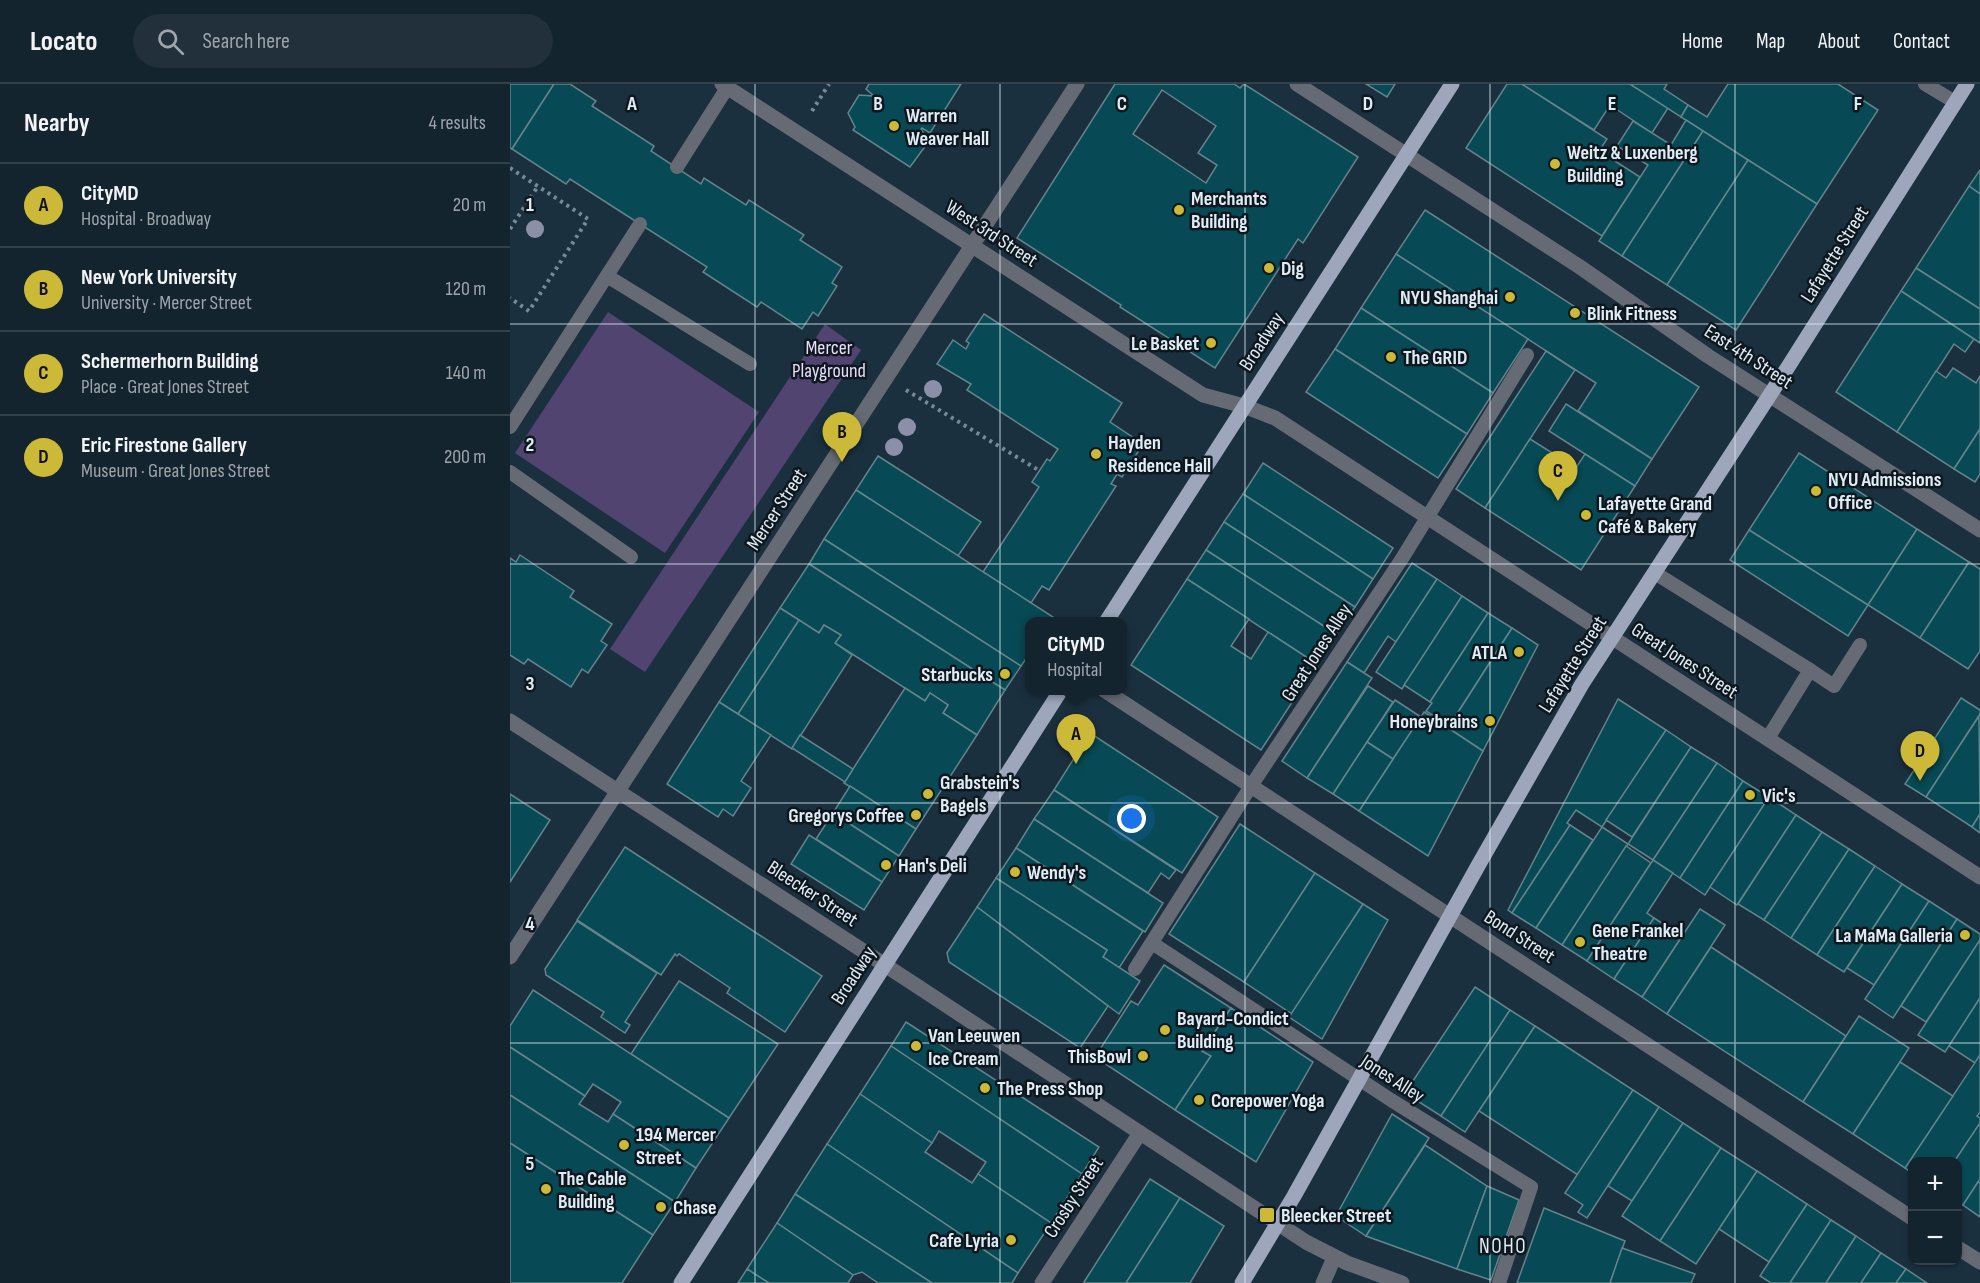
<!DOCTYPE html>
<meta charset="utf-8">
<style>
:root{--surface:#14242f;--page:#21303b;--text:#f1f3f6;--muted:#9da4aa;--line:#33414b;--accent:#ccb938}
body{margin:0;font-family:"Sofia Sans Condensed",sans-serif;background:var(--page);color:var(--text)}
.controls{position:absolute;right:18px;bottom:18px;display:grid;overflow:hidden;border-radius:12px;box-shadow:0 2px 4px #0004}
.controls button{width:54px;height:54px;display:grid;place-items:center;padding:0;border:0;border-bottom:2px solid var(--line);background:var(--surface);color:var(--text);font:30px sans-serif}
.you{position:absolute;left:622px;top:735px;width:21px;height:21px;margin:-15px;border:4px solid #fff;border-radius:50%;background:#1a73e8;box-shadow:0 0 0 9px #1a73e833}
.badge{display:grid;place-items:center;width:39px;height:39px;border-radius:50%;background:var(--accent);color:#111;font-size:20px;font-weight:700}
.pin{position:absolute;translate:-50% -50px;filter:drop-shadow(0 2px 3px #0008)}
.pin::after{content:'';position:absolute;top:32px;width:21px;height:18px;background:inherit;clip-path:polygon(0 0,100% 0,50% 100%)}
.popup{position:absolute;left:515px;top:533px;width:102px;height:78px;box-sizing:border-box;display:grid;place-content:center;border-radius:12px;background:var(--surface);filter:drop-shadow(0 2px 4px #0005);font-size:20px;white-space:nowrap;color:var(--muted)}
.popup b{font-size:22px;color:var(--text)}
.popup::after{content:'';position:absolute;left:50%;top:100%;margin-left:-12px;border:12px solid transparent;border-top-color:var(--surface)}
.list{margin:0;padding:0;list-style:none}
h2{display:flex;justify-content:space-between;align-items:center;height:78px;margin:0;padding:0 24px;font-size:26px}
h2 small{font-size:20px;font-weight:400;color:var(--muted)}
.list li{display:grid;grid-template-columns:39px 1fr auto;gap:18px;align-items:center;box-sizing:border-box;height:84px;padding:0 24px;border-top:2px solid var(--line)}
.list b{display:block;font-size:22px;white-space:nowrap}
.list p{margin:0;font-size:20px;white-space:nowrap;color:var(--muted)}
.list em{font-size:20px;font-style:normal;color:var(--muted)}
.icon{flex:none;width:33px;height:33px;fill:none;stroke:currentColor;stroke-width:2;stroke-linecap:round;stroke-linejoin:round}
.map{position:relative;flex:none;width:1470px;height:1199px;overflow:hidden}
header{display:flex;align-items:center;gap:36px;box-sizing:border-box;height:84px;padding:0 30px;background:var(--surface);border-bottom:2px solid var(--line)}
header strong{font-size:28px}
nav{display:flex;gap:33px;margin-inline-start:auto;font-size:21px}
.search{width:420px;height:54px;background:var(--page);display:flex;align-items:center;gap:15px;box-sizing:border-box;padding:0 21px;border-radius:33px;color:var(--muted);font-size:22px}
main{display:flex}
aside{flex:1;background:var(--surface)}
.map>svg:first-child{display:block}
.green{fill:#514471}
.building{fill:#074954;stroke:#63848b;stroke-width:1.5;fill-rule:evenodd}
.lines{fill:none;stroke-linecap:round;stroke-linejoin:round}
.path{stroke:#798a97;stroke-width:4;stroke-dasharray:3 4.5;stroke-linecap:butt}
.lane{stroke:#666a74;stroke-width:14}
.street{stroke:#666a74;stroke-width:15}
.primary{stroke:#9da6bb;stroke-width:15}
.tree{fill:#8b90a8}
.grid{fill:none;stroke:#dfecf6;stroke-width:1.5;stroke-opacity:0.55}
.poi-dot{fill:#ccb938;stroke:#0e171d;stroke-width:2}
.labels{text-anchor:middle;stroke-width:5;stroke-linejoin:round;paint-order:stroke}
.poi-label{font-size:20px;font-weight:bold;fill:#dfecf6;stroke:#0e171d;text-anchor:start}
.street-label{font-size:20px;fill:#dfecf6;stroke:#0e171d}
.park-label{font-size:20px;fill:#e6defe;stroke:#0e171d}
.neighbourhood-label{font-size:21px;letter-spacing:1.5px;fill:#dfecf6;stroke:#0e171d}
.grid-label{font-size:20px;text-anchor:middle;font-weight:bold;fill:#dfecf6;stroke:#0e171d;stroke-width:5;stroke-linejoin:round;paint-order:stroke}
</style>
<header>
<strong>Locato</strong>
<div class="search"><svg class="icon" aria-label="search" viewBox="0 0 24 24"><circle cx="10" cy="10" r="6"/><path d="M15 15l6 6"/></svg>Search here</div>
<nav><a>Home</a><a>Map</a><a>About</a><a>Contact</a></nav>
</header>
<main>
<aside>
<h2>Nearby<small>4 results</small></h2>
<ul class="list">
<li><span class="badge">A</span><div><b>CityMD</b><p>Hospital · Broadway</p></div><em>20 m</em></li>
<li><span class="badge">B</span><div><b>New York University</b><p>University · Mercer Street</p></div><em>120 m</em></li>
<li><span class="badge">C</span><div><b>Schermerhorn Building</b><p>Place · Great Jones Street</p></div><em>140 m</em></li>
<li><span class="badge">D</span><div><b>Eric Firestone Gallery</b><p>Museum · Great Jones Street</p></div><em>200 m</em></li>
</ul>
</aside>
<div class="map">
<svg width="1470" height="1199" viewBox="0 0 1470 1199">
<rect width="100%" height="100%" fill="#1b303f"/>
<!-- green -->
<g class="green">
<polygon points="98,228 249,328 155,469 5,369"/>
<polygon points="315,240 351,266 135,588 100,565"/>
</g>
<!-- building -->
<g class="building">
<polygon points="0,0 44,0 2,65 0,64"/>
<polygon points="44,0 60,0 86,17 82,22 144,62 141,67 191,100 194,94 236,121 239,116 294,151 290,156 332,183 322,199 327,202 308,232 303,228 292,245 251,218 247,223 193,188 197,183 105,124 60,95 56,100 2,65"/>
<polygon points="359,0 451,0 420,49 412,44 411,45 419,57 400,83 343,46 345,43 338,29 349,11 364,12 356,5"/>
<path d="M 605,0 L 724,0 L 730,4 L 734,0 L 848,73 L 793,159 L 788,155 L 705,284 L 610,223 L 611,221 L 507,154 ZM 652,6 L 706,42 L 688,69 L 707,81 L 696,99 L 623,50 Z"/>
<polygon points="856,0 885,0 877,13"/>
<polygon points="997,0 1012,0 1097,55 1089,67 1130,93 1092,152 956,64"/>
<polygon points="1012,0 1120,0 1158,24 1142,49 1100,21 1084,46"/>
<polygon points="1120,0 1157,0 1154,5 1178,21 1171,33"/>
<polygon points="1218,0 1328,0 1368,26 1307,120 1171,33 1178,21 1197,33"/>
<polygon points="1176,36 1193,47 1112,172 1089,157 1138,81 1107,62 1123,37 1161,61"/>
<polygon points="1193,47 1238,76 1157,201 1112,172"/>
<polygon points="1238,76 1307,120 1226,246 1157,201"/>
<polygon points="1470,86 1470,110 1459,102"/>
<polygon points="1459,102 1470,110 1470,225 1406,184"/>
<polygon points="915,126 1189,303 1142,375 1068,327 1086,299 886,170"/>
<polygon points="886,170 1018,255 983,309 851,224"/>
<polygon points="1406,184 1470,225 1470,259 1391,207"/>
<polygon points="1391,207 1464,255 1455,268 1444,260 1387,348 1326,308"/>
<polygon points="851,224 983,309 957,350 825,265"/>
<polygon points="474,230 612,319 600,338 633,360 612,393 607,390 601,400 606,402 539,506 532,502 521,519 473,488 529,403 522,398 537,375 540,377 548,365 457,306 461,300 427,280 443,256 456,265 459,259 456,257"/>
<polygon points="825,265 957,350 928,394 796,308"/>
<polygon points="1036,267 1065,286 975,424 946,405"/>
<polygon points="1443,284 1466,299 1470,292 1470,345 1444,385 1387,348 1426,287 1436,294"/>
<polygon points="1056,320 1142,375 1125,402 1039,347"/>
<polygon points="1470,345 1470,390 1465,398 1444,385"/>
<polygon points="1020,355 1066,384 1075,370 1125,402 1071,486 975,424"/>
<polygon points="1289,369 1407,445 1358,521 1239,446"/>
<polygon points="368,372 471,438 448,472 346,406"/>
<polygon points="753,379 883,464 863,495 733,410"/>
<polygon points="346,406 543,533 540,538 520,538 520,569 511,582 314,455"/>
<polygon points="733,410 863,495 845,523 714,438"/>
<polygon points="714,438 845,523 826,550 696,466"/>
<polygon points="1407,445 1459,478 1410,554 1358,521"/>
<polygon points="1239,446 1358,521 1338,552 1220,476"/>
<polygon points="314,455 511,582 495,606 299,480"/>
<polygon points="696,466 826,550 807,580 677,495"/>
<polygon points="10,471 64,507 60,513 102,540 91,557 97,561 78,589 72,585 61,603 18,575 14,580 0,571 0,474 6,478"/>
<polygon points="1459,478 1470,485 1470,567 1458,585 1410,554"/>
<polygon points="902,479 927,495 886,558 878,552 854,589 837,578"/>
<polygon points="299,480 495,606 467,651 433,629 438,621 420,609 415,617 325,559 331,551 314,541 309,549 270,524"/>
<polygon points="677,495 739,535 721,562 741,575 758,548 807,580 751,666 621,581"/>
<polygon points="927,495 952,512 892,605 866,588"/>
<polygon points="952,512 978,529 920,618 894,601"/>
<polygon points="270,524 289,536 228,630 209,618"/>
<polygon points="978,529 1002,544 939,642 916,627 922,619 920,618"/>
<polygon points="289,536 309,549 314,541 331,551 325,559 342,571 282,665 228,630"/>
<polygon points="1002,544 1028,561 973,667 938,644"/>
<polygon points="837,578 862,594 797,694 772,677"/>
<polygon points="858,602 883,618 823,710 797,694"/>
<polygon points="395,604 415,617 420,609 438,621 433,629 467,651 406,745 334,699"/>
<polygon points="1451,614 1470,626 1470,630 1416,713 1395,700"/>
<polygon points="1108,615 1156,646 1092,743 1066,726 1057,739 1060,741 1002,829 998,826"/>
<polygon points="885,616 911,633 883,675 857,658"/>
<polygon points="209,618 261,651 231,697 241,704 223,732 213,725 208,733 157,700"/>
<polygon points="914,628 973,667 918,772 849,727"/>
<polygon points="1469,632 1470,730 1462,743 1416,713"/>
<polygon points="1156,646 1181,663 1122,753 1096,736"/>
<polygon points="580,649 708,733 672,789 544,706"/>
<polygon points="290,651 343,685 335,698 282,664"/>
<polygon points="857,658 883,675 849,727 823,710"/>
<polygon points="1181,663 1207,679 1143,776 1118,760"/>
<polygon points="1207,679 1233,697 1170,794 1143,776"/>
<polygon points="1233,697 1259,713 1195,811 1170,794"/>
<polygon points="340,702 406,745 389,772 323,729"/>
<polygon points="544,706 666,786 659,795 651,789 638,809 524,735"/>
<polygon points="0,710 40,736 0,798"/>
<polygon points="1259,713 1286,731 1227,821 1200,803"/>
<polygon points="323,729 389,772 372,798 306,755"/>
<polygon points="1470,730 1470,749 1462,743"/>
<polygon points="1286,731 1312,748 1254,836 1228,820"/>
<polygon points="524,735 653,819 635,848 506,764"/>
<polygon points="730,740 805,789 734,898 659,850"/>
<polygon points="1060,741 1083,756 1026,844 1002,829"/>
<polygon points="1092,743 1118,760 1052,861 1026,844"/>
<polygon points="1312,748 1339,765 1281,854 1254,836"/>
<polygon points="299,751 372,798 354,826 281,780"/>
<polygon points="1116,762 1141,779 1077,877 1052,861"/>
<polygon points="115,763 312,892 275,948 217,909 220,904 169,870 167,872 165,870 151,891 67,836"/>
<polygon points="506,764 633,847 609,884 593,873 597,866 486,794"/>
<polygon points="1339,765 1365,782 1307,871 1281,854"/>
<polygon points="1143,776 1163,789 1137,829 1144,834 1104,895 1077,877"/>
<polygon points="1365,782 1392,800 1334,888 1307,871"/>
<polygon points="805,789 853,820 782,930 734,898"/>
<polygon points="486,794 597,866 593,873 630,897 609,930 467,823"/>
<polygon points="1392,800 1419,817 1364,901 1337,884"/>
<polygon points="1419,817 1447,835 1383,934 1355,915"/>
<polygon points="853,820 878,836 812,955 779,933"/>
<polygon points="467,823 598,922 570,964 439,878 437,869"/>
<polygon points="1190,825 1215,841 1157,930 1132,913"/>
<polygon points="1144,834 1172,852 1132,913 1104,895"/>
<polygon points="1447,835 1470,850 1470,856 1416,938 1391,922"/>
<polygon points="67,837 147,889 115,938 120,941 115,949 91,933 94,928 36,891 35,885"/>
<polygon points="1470,856 1470,914 1435,968 1408,951"/>
<polygon points="1201,863 1336,952 1293,1018 1157,930"/>
<polygon points="654,881 721,924 692,967 701,972 665,1026 585,973 621,917 628,921"/>
<polygon points="169,897 268,960 219,1034 121,970"/>
<polygon points="965,903 1000,926 931,1032 895,1009"/>
<polygon points="23,906 219,1034 186,1084 103,1030 111,1018 83,1000 75,1012 0,963 0,942"/>
<polygon points="1470,914 1470,971 1465,979 1439,962"/>
<polygon points="721,924 803,978 746,1078 665,1026 701,972 692,967"/>
<polygon points="1000,926 1025,942 955,1048 931,1032"/>
<polygon points="1349,932 1399,964 1343,1050 1293,1018"/>
<polygon points="396,938 589,1063 572,1090 381,962"/>
<polygon points="1025,942 1123,1006 1068,1091 969,1027"/>
<polygon points="381,962 572,1090 541,1139 468,1090 476,1078 429,1047 422,1059 350,1010"/>
<polygon points="0,963 75,1012 69,1020 98,1038 103,1030 186,1084 165,1118 0,1011"/>
<polygon points="1470,971 1470,1028 1467,1032 1470,1034 1470,1039 1444,1078 1402,1078 1402,1089 1395,1084"/>
<polygon points="1390,978 1443,1012 1395,1084 1343,1050"/>
<polygon points="1123,1006 1149,1023 1077,1134 1068,1128 1073,1121 1055,1109"/>
<polygon points="350,1010 422,1059 415,1068 462,1099 468,1090 541,1139 508,1189 317,1060"/>
<polygon points="0,1011 165,1118 143,1151 0,1059"/>
<polygon points="1149,1023 1173,1039 1122,1117 1098,1102"/>
<polygon points="882,1030 919,1054 856,1152 826,1132"/>
<polygon points="1173,1039 1211,1064 1150,1157 1112,1132"/>
<polygon points="1470,1039 1470,1095 1453,1121 1448,1118 1448,1078 1444,1078"/>
<polygon points="0,1059 143,1151 112,1199 0,1199"/>
<polygon points="317,1060 508,1189 502,1199 422,1199 285,1110"/>
<polygon points="915,1061 977,1102 947,1185 856,1152"/>
<polygon points="1211,1064 1247,1087 1186,1180 1150,1157"/>
<polygon points="1247,1087 1297,1120 1259,1178 1209,1145"/>
<polygon points="640,1095 670,1114 616,1199 575,1199 574,1198"/>
<polygon points="1468,1098 1470,1099 1470,1133 1453,1121"/>
<polygon points="977,1102 1009,1116 981,1196 947,1185"/>
<polygon points="285,1110 422,1199 368,1199 352,1188 343,1191 267,1139"/>
<polygon points="670,1114 714,1142 680,1199 616,1199"/>
<polygon points="1297,1120 1321,1136 1280,1199 1261,1199 1250,1192"/>
<polygon points="1034,1124 1115,1157 1100,1199 1007,1199"/>
<polygon points="1321,1136 1346,1152 1316,1199 1280,1199"/>
<polygon points="267,1139 343,1191 338,1199 259,1199 237,1185"/>
<polygon points="1346,1152 1371,1169 1351,1199 1316,1199"/>
<polygon points="1112,1164 1185,1190 1181,1199 1100,1199"/>
<polygon points="1371,1169 1396,1185 1386,1199 1351,1199"/>
<polygon points="237,1185 259,1199 228,1199"/>
<polygon points="1396,1185 1417,1199 1386,1199"/>
</g>
<g class="lines">
<!-- path -->
<g class="path">
<polyline points="302,27 319,0"/>
<polyline points="0,84 78,135 19,227 0,214"/>
<polyline points="0,145 28,102"/>
<polyline points="396,306 530,387"/>
</g>
<!-- lane -->
<g class="lane">
<polyline points="1415,0 1445,18"/>
<polyline points="167,83 217,4"/>
<polyline points="97,192 240,280"/>
<polyline points="0,343 130,140"/>
<polyline points="0,388 121,473"/>
<polyline points="1145,489 1300,586 1258,654"/>
<polyline points="1300,586 1324,602 1350,561"/>
<polyline points="642,859 881,1016 1021,1103 989,1199"/>
<polyline points="625,885 741,702 893,473 1017,271"/>
</g>
<!-- street -->
<g class="street">
<polyline points="212,0 693,311 734,322 765,334 1470,793"/>
<polyline points="787,0 1070,183 1198,272 1470,446"/>
<polyline points="594,606 1402,1134"/>
<polyline points="0,637 404,900 796,1158 837,1179 892,1199"/>
<polyline points="0,873 567,0"/>
<polyline points="1448,1164 1470,1178"/>
<polyline points="532,1199 630,1049"/>
<polyline points="813,1199 824,1174"/>
</g>
<!-- primary -->
<g class="primary">
<polyline points="596,538 942,0"/>
<polyline points="171,1199 551,606"/>
<polyline points="732,1199 784,1112 969,780 1072,600 1278,283 1457,0"/>
</g>
</g>
<!-- trees -->
<g class="tree">
<circle cx="25" cy="145" r="9"/>
<circle cx="423" cy="305" r="9"/>
<circle cx="397" cy="343" r="9"/>
<circle cx="384" cy="363" r="9"/>
</g>
<!-- grid -->
<path class="grid" d="M 245,0 L 245,1199M 490,0 L 490,1199M 735,0 L 735,1199M 980,0 L 980,1199M 1225,0 L 1225,1199M 0,240 L 1470,240M 0,480 L 1470,480M 0,719 L 1470,719M 0,959 L 1470,959"/>
<!-- markers -->
<g class="poi-dot">
<circle cx="384" cy="42" r="6"/>
<circle cx="1045" cy="80" r="6"/>
<circle cx="669" cy="126" r="6"/>
<circle cx="759" cy="184" r="6"/>
<circle cx="1000" cy="213" r="6"/>
<circle cx="1065" cy="229" r="6"/>
<circle cx="701" cy="259" r="6"/>
<circle cx="881" cy="273" r="6"/>
<circle cx="586" cy="370" r="6"/>
<circle cx="1306" cy="407" r="6"/>
<circle cx="1076" cy="431" r="6"/>
<circle cx="1009" cy="568" r="6"/>
<circle cx="495" cy="590" r="6"/>
<circle cx="980" cy="637" r="6"/>
<circle cx="418" cy="710" r="6"/>
<circle cx="1240" cy="711" r="6"/>
<circle cx="406" cy="731" r="6"/>
<circle cx="376" cy="781" r="6"/>
<circle cx="505" cy="788" r="6"/>
<circle cx="1455" cy="851" r="6"/>
<circle cx="1070" cy="858" r="6"/>
<circle cx="655" cy="946" r="6"/>
<circle cx="406" cy="962" r="6"/>
<circle cx="633" cy="972" r="6"/>
<circle cx="475" cy="1004" r="6"/>
<circle cx="689" cy="1016" r="6"/>
<circle cx="114" cy="1061" r="6"/>
<circle cx="36" cy="1105" r="6"/>
<circle cx="151" cy="1123" r="6"/>
<rect x="749" y="1123" width="16" height="16" rx="3"/>
<circle cx="501" cy="1156" r="6"/>
</g>
<g class="labels">
<!-- poi labels -->
<g class="poi-label">
<text x="396" y="38">Warren<tspan x="396" dy="23">Weaver Hall</tspan></text>
<text x="1057" y="75">Weitz &amp; Luxenberg<tspan x="1057" dy="23">Building</tspan></text>
<text x="681" y="121">Merchants<tspan x="681" dy="23">Building</tspan></text>
<text x="771" y="191">Dig</text>
<text x="988" y="220" text-anchor="end">NYU Shanghai</text>
<text x="1077" y="236">Blink Fitness</text>
<text x="689" y="266" text-anchor="end">Le Basket</text>
<text x="893" y="280">The GRID</text>
<text x="598" y="365">Hayden<tspan x="598" dy="23">Residence Hall</tspan></text>
<text x="1318" y="402">NYU Admissions<tspan x="1318" dy="23">Office</tspan></text>
<text x="1088" y="426">Lafayette Grand<tspan x="1088" dy="23">Café &amp; Bakery</tspan></text>
<text x="997" y="575" text-anchor="end">ATLA</text>
<text x="483" y="597" text-anchor="end">Starbucks</text>
<text x="968" y="644" text-anchor="end">Honeybrains</text>
<text x="430" y="705">Grabstein's<tspan x="430" dy="23">Bagels</tspan></text>
<text x="1252" y="718">Vic's</text>
<text x="394" y="738" text-anchor="end">Gregorys Coffee</text>
<text x="388" y="788">Han's Deli</text>
<text x="517" y="795">Wendy's</text>
<text x="1082" y="853">Gene Frankel<tspan x="1082" dy="23">Theatre</tspan></text>
<text x="1443" y="858" text-anchor="end">La MaMa Galleria</text>
<text x="667" y="941">Bayard-Condict<tspan x="667" dy="23">Building</tspan></text>
<text x="418" y="958">Van Leeuwen<tspan x="418" dy="23">Ice Cream</tspan></text>
<text x="621" y="979" text-anchor="end">ThisBowl</text>
<text x="487" y="1011">The Press Shop</text>
<text x="701" y="1023">Corepower Yoga</text>
<text x="126" y="1057">194 Mercer<tspan x="126" dy="23">Street</tspan></text>
<text x="48" y="1101">The Cable<tspan x="48" dy="23">Building</tspan></text>
<text x="163" y="1130">Chase</text>
<text x="771" y="1138">Bleecker Street</text>
<text x="489" y="1163" text-anchor="end">Cafe Lyria</text>
</g>
<!-- street labels -->
<g class="street-label">
<text transform="translate(482 149) rotate(33)" y="7">West 3rd Street</text>
<text transform="translate(1324 170) rotate(-58)" y="7">Lafayette Street</text>
<text transform="translate(751 257) rotate(-57)" y="7">Broadway</text>
<text transform="translate(1239 272) rotate(33)" y="7">East 4th Street</text>
<text transform="translate(266 425) rotate(-57)" y="7">Mercer Street</text>
<text transform="translate(806 568) rotate(-57)" y="7">Great Jones Alley</text>
<text transform="translate(1175 576) rotate(33)" y="7">Great Jones Street</text>
<text transform="translate(1062 580) rotate(-58)" y="7">Lafayette Street</text>
<text transform="translate(303 809) rotate(33)" y="7">Bleecker Street</text>
<text transform="translate(1010 852) rotate(33)" y="7">Bond Street</text>
<text transform="translate(343 891) rotate(-57)" y="7">Broadway</text>
<text transform="translate(883 994) rotate(33)" y="7">Jones Alley</text>
<text transform="translate(563 1113) rotate(-57)" y="7">Crosby Street</text>
</g>
<!-- park labels -->
<g class="park-label">
<text x="319" y="270">Mercer<tspan x="319" dy="23">Playground</tspan></text>
</g>
<!-- neighbourhood labels -->
<g class="neighbourhood-label">
<text x="993" y="1169">NOHO</text>
</g>
</g>
<g class="grid-label">
<text x="122" y="26">A</text>
<text x="368" y="26">B</text>
<text x="612" y="26">C</text>
<text x="858" y="26">D</text>
<text x="1102" y="26">E</text>
<text x="1348" y="26">F</text>
<text x="20" y="127">1</text>
<text x="20" y="367">2</text>
<text x="20" y="606">3</text>
<text x="20" y="846">4</text>
<text x="20" y="1086">5</text>
</g>
</svg>
<div class="controls">
<button>+</button>
<button>−</button>
</div>
<div class="you"></div>
<div class="pin badge" style="left:566px;top:680px">A</div>
<div class="popup"><b>CityMD</b>Hospital</div>
<div class="pin badge" style="left:332px;top:378px">B</div>
<div class="pin badge" style="left:1048px;top:417px">C</div>
<div class="pin badge" style="left:1410px;top:697px">D</div>
</div>
</main>
